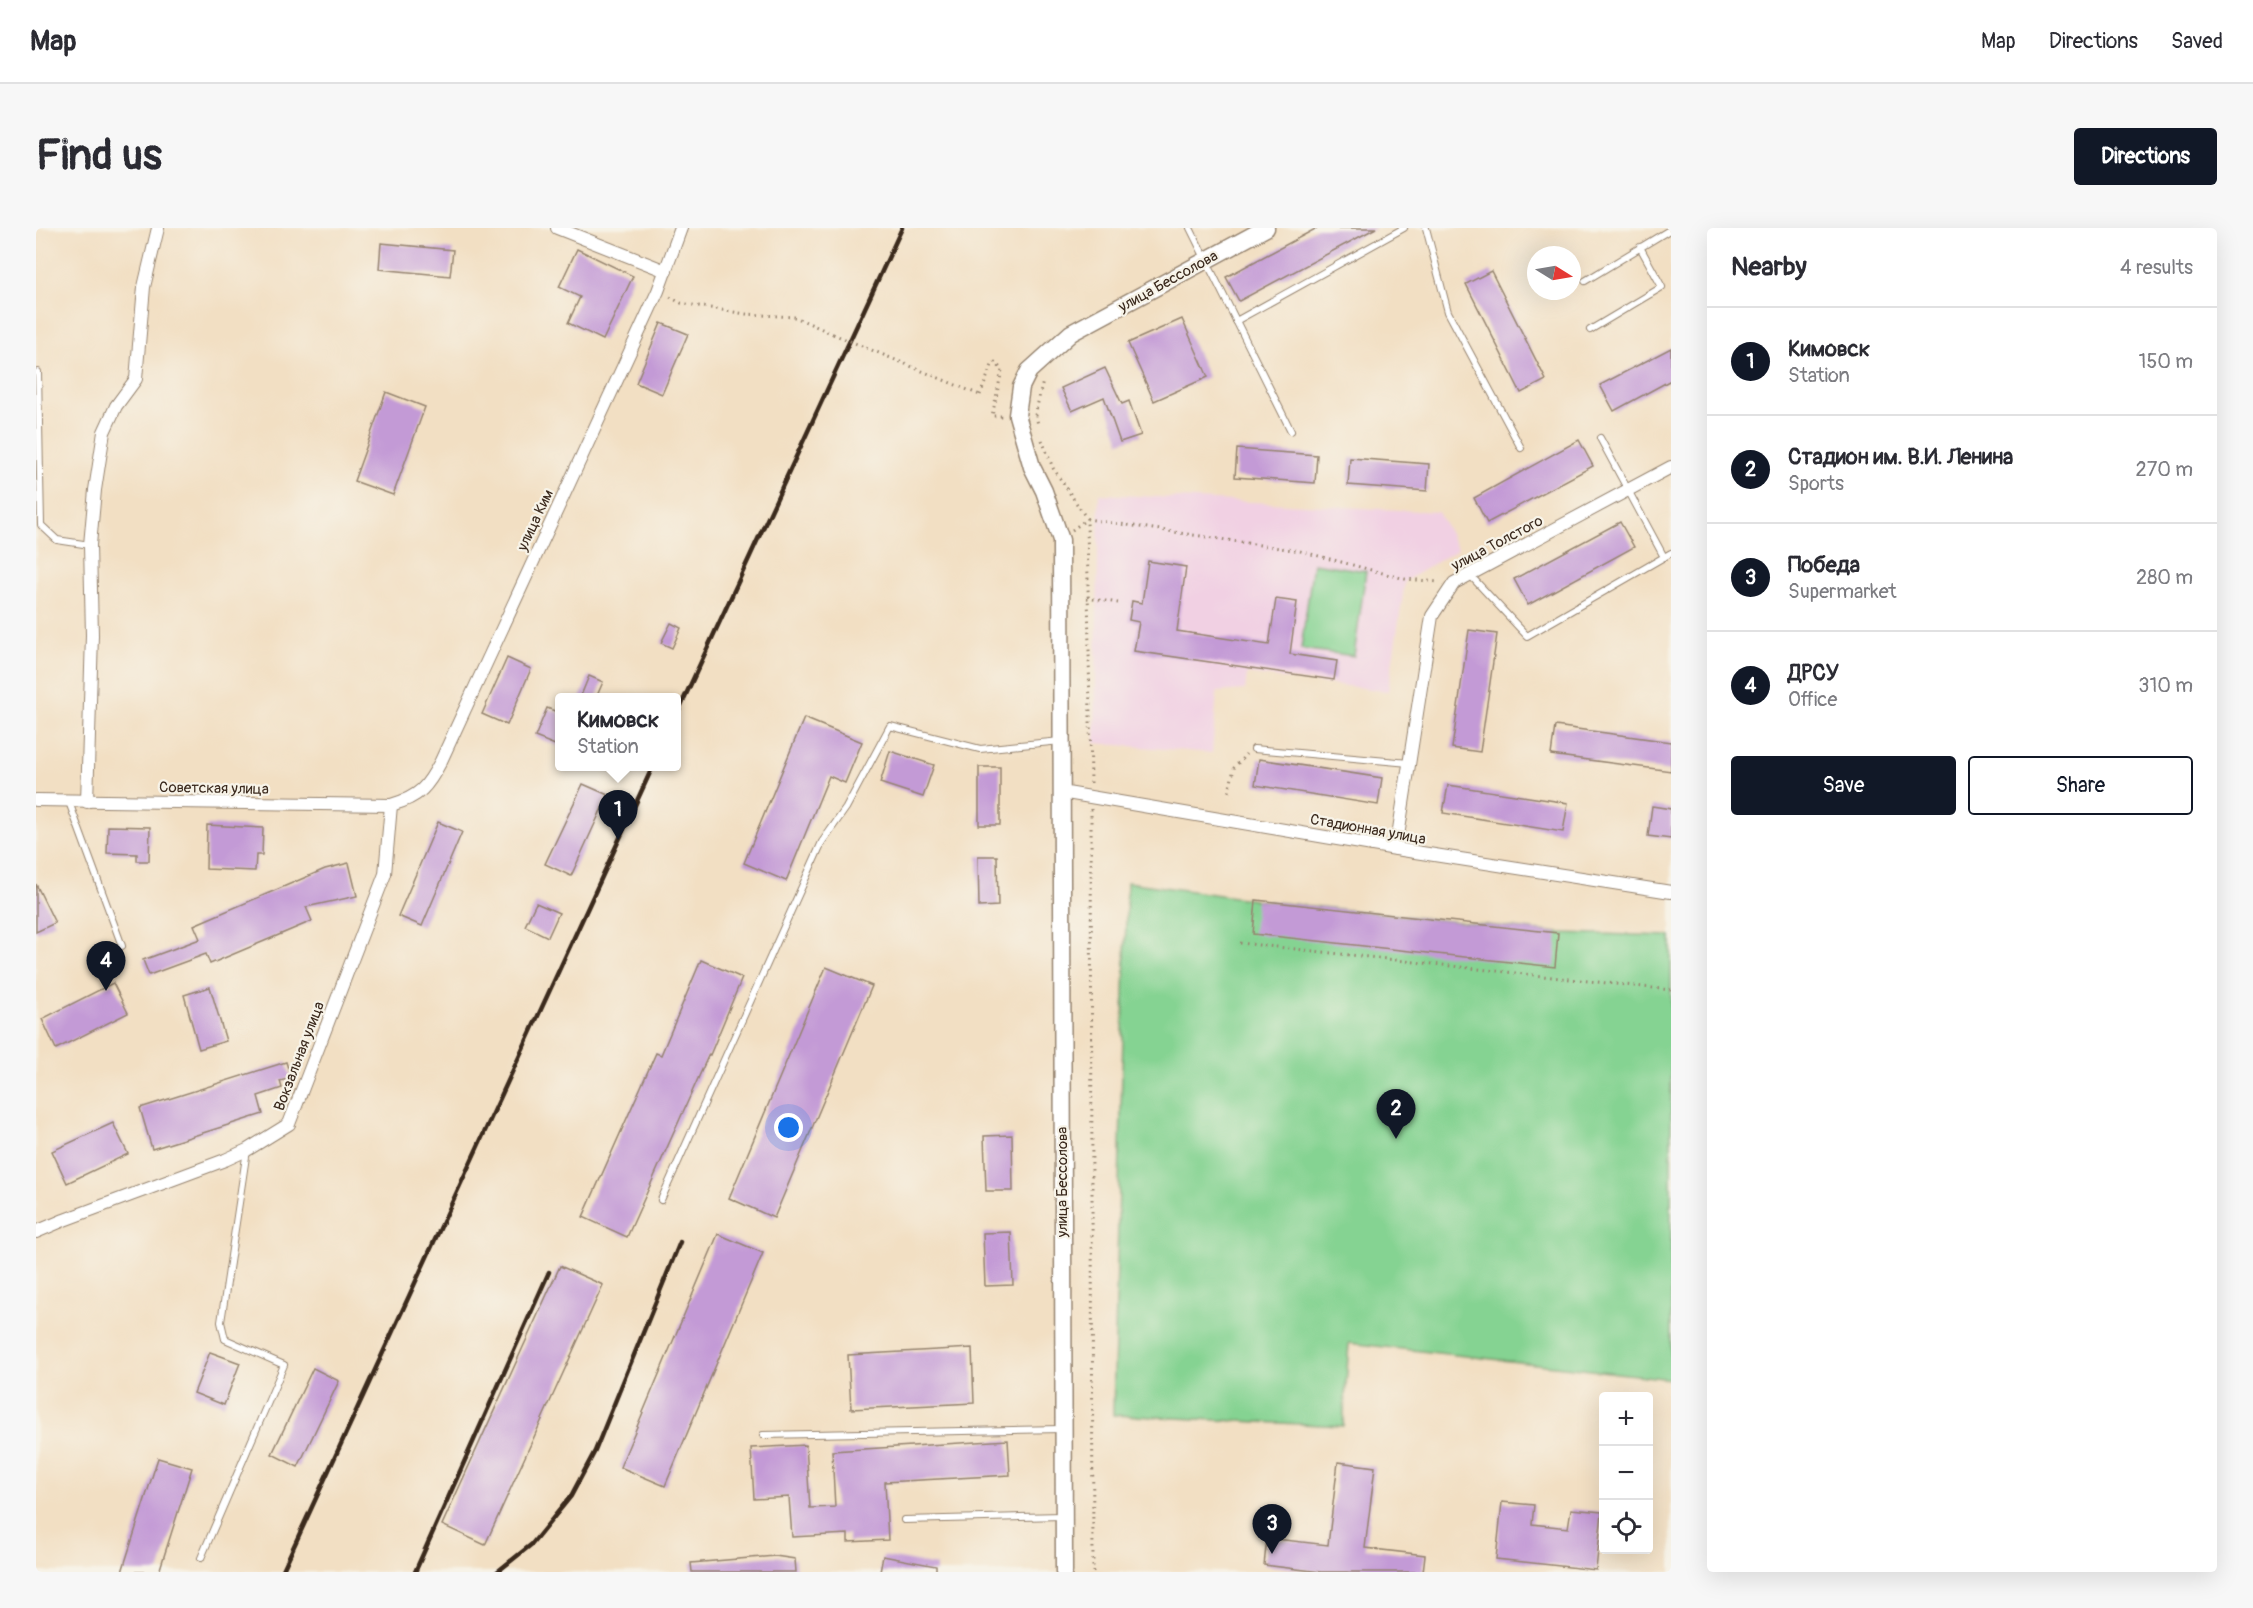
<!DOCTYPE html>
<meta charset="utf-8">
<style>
:root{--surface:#fff;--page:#f7f7f7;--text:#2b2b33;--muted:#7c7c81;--line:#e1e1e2;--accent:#111827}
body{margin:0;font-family:Pangolin,sans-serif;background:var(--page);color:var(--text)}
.controls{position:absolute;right:18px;bottom:18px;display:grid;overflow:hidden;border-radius:6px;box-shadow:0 6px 24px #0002}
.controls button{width:54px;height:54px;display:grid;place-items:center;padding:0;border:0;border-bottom:2px solid var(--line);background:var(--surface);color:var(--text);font:30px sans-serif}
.compass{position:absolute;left:1491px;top:18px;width:54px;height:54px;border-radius:50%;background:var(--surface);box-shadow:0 6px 24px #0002;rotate:101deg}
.you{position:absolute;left:753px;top:900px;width:21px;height:21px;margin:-15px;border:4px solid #fff;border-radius:50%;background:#1a73e8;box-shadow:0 0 0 9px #1a73e833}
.badge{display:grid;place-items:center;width:39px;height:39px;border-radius:50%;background:var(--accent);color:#fff;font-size:20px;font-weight:700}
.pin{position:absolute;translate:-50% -50px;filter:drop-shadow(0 2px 3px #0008)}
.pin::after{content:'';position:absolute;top:32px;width:21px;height:18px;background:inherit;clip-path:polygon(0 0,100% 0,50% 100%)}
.popup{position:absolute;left:519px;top:465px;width:126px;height:78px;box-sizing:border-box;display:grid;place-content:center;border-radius:6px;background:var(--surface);filter:drop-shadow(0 2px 4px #0005);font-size:20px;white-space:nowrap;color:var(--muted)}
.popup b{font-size:22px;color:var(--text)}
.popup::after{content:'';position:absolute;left:50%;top:100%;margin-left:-12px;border:12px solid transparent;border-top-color:var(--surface)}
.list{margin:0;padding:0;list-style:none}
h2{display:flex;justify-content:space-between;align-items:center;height:78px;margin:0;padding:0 24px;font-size:26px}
h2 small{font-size:20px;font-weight:400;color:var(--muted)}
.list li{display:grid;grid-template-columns:39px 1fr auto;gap:18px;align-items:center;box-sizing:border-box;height:108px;padding:0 24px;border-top:2px solid var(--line)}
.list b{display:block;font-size:22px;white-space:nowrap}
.list p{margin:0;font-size:20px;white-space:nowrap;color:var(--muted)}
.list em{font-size:20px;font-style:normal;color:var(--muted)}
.actions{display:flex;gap:12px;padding:18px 24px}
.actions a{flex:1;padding:14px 0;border:2px solid var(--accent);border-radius:6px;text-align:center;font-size:21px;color:var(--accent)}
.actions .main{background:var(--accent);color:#fff}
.icon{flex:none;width:33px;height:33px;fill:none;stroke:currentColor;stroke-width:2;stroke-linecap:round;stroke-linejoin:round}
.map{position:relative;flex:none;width:1635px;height:1344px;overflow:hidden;border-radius:6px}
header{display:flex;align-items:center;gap:36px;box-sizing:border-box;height:84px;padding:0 30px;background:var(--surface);border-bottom:2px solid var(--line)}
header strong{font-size:28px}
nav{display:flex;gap:33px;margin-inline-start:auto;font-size:21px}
.intro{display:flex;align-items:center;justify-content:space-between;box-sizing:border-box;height:144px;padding:0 36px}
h1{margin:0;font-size:42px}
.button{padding:15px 27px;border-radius:6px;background:var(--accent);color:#fff;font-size:21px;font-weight:700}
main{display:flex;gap:36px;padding:0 36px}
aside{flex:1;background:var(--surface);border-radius:6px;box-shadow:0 6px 24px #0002}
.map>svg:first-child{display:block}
.built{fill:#f1d0e3}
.green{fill:#85d392;stroke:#607e58;stroke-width:1.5}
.building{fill:#c39ad6}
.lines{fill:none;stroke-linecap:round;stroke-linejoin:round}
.service-casing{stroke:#968470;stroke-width:8}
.minor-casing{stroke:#968470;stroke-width:14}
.secondary-casing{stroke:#968470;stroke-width:19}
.path{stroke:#968470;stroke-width:3;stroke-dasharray:1.5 4.5;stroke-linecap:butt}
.service{stroke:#fff;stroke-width:6}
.minor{stroke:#fff;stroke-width:12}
.secondary{stroke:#fff;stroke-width:16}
.rail{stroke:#3b2a1e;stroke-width:4.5}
.path-bridge{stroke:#968470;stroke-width:3;stroke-dasharray:1.5 4.5;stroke-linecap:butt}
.labels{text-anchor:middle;stroke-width:4.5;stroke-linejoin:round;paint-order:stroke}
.street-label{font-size:15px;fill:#3b2a1e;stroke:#f7f3e8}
</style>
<header>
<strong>Map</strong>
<nav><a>Map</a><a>Directions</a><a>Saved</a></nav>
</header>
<div class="intro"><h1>Find us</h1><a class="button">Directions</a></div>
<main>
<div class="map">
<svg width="1635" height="1344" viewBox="0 0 1635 1344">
<rect width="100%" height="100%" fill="#f7f3e8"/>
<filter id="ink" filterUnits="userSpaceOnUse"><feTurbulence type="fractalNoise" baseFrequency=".0167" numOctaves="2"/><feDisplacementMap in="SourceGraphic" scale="12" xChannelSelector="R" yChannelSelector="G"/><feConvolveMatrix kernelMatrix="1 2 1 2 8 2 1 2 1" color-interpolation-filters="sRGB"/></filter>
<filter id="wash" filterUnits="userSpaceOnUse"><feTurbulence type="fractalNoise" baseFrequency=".008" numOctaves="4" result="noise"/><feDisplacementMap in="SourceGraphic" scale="24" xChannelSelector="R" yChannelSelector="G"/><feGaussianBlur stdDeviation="1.35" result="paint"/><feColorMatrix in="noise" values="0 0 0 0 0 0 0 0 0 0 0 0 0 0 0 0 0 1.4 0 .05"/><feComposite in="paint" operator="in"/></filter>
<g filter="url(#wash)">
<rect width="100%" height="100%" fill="#f2dfc3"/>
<!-- built -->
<polygon class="built" points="1063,266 1402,284 1422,321 1369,353 1352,463 1211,446 1209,462 1181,464 1176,525 1059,515"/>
<!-- green -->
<g class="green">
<polygon points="1277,335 1330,343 1318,428 1265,421"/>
<polygon points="1091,654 1220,672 1522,705 1635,708 1635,1151 1313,1115 1307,1198 1077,1187"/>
</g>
<g id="blocks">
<!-- building -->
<g class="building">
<polygon points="1281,0 1340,0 1203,73 1190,49"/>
<polygon points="345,15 417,22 414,48 343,41"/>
<polygon points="541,21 597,48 567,112 532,95 544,69 523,59"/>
<polygon points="1455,43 1510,152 1485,165 1430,56"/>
<polygon points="1146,91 1172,149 1118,173 1092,115"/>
<polygon points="625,95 652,106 626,166 600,155"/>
<polygon points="1635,120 1635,152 1578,183 1564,157"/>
<polygon points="1069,140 1086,176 1093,173 1105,207 1084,214 1068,169 1036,183 1025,160"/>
<polygon points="350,164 389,179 357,267 318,253"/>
<polygon points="1543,212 1557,238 1451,295 1438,270"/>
<polygon points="1201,221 1281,227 1279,255 1199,249"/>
<polygon points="1314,230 1393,236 1391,263 1312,257"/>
<polygon points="1584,294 1598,319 1492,377 1478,351"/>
<polygon points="1112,333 1150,339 1141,403 1233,417 1240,371 1261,374 1254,426 1301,433 1298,452 1098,423 1103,394 1093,392 1096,373 1106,375"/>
<polygon points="635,395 645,400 636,420 625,415"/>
<polygon points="1433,402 1461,406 1444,524 1416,520"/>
<polygon points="471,430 495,441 471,497 446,486"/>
<polygon points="553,448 567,454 560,470 544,470"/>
<polygon points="511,480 524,485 524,519 499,509"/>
<polygon points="768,490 826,514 809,555 793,548 750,653 708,635"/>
<polygon points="1519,498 1635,514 1635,543 1515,527"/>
<polygon points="854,523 898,537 887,569 844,555"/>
<polygon points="1223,531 1346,550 1342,577 1219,557"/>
<rect x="943" y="539" width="21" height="58"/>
<polygon points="547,556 572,567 535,648 509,636"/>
<polygon points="1412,557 1532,575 1527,604 1407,585"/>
<polygon points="1616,578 1635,581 1635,611 1612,608"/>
<polygon points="402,594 426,604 386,698 362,688"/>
<polygon points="171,597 227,600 226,627 220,627 219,643 170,641"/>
<polygon points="72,598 114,599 113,633 101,633 101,626 71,625"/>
<polygon points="942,628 961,628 962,678 943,679"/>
<polygon points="313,635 321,668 270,679 276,693 174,736 170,726 113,747 107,732 164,711 158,697 289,641"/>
<polygon points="0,656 19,695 0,704"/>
<polygon points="1220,672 1522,705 1519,739 1217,706"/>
<polygon points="500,675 523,685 512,709 489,698"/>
<polygon points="665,732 706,750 674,827 673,826 591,1009 547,989 620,825 625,827"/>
<polygon points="790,739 836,758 738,990 693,970"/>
<polygon points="77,755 92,785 20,821 6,791"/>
<polygon points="174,759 190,813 163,821 148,767"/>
<polygon points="250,834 255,850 244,853 246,860 222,868 227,886 116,921 104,880"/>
<polygon points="77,895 92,926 31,955 16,923"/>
<polygon points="976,907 977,963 950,963 948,908"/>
<polygon points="975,1004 977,1057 949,1058 947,1005"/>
<polygon points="682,1006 727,1025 629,1258 584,1239"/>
<polygon points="524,1038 567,1057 449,1317 406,1297"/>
<polygon points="936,1120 938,1175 815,1181 812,1127"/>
<polygon points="174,1124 204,1135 188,1177 158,1165"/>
<polygon points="277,1140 303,1153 262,1239 236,1226"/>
<polygon points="972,1212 974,1247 849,1254 852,1312 812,1314 812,1306 756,1309 753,1269 718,1271 715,1220 770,1217 774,1280 799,1279 796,1223"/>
<polygon points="122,1230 156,1240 123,1344 86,1344"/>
<polygon points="1302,1234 1339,1239 1329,1320 1389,1327 1387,1344 1285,1344 1228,1337 1231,1310 1292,1317"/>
<polygon points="1466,1274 1498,1277 1496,1296 1532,1300 1535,1281 1566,1284 1560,1342 1460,1331"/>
<polygon points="739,1328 759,1331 760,1344 656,1344 655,1335"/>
<polygon points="847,1328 900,1338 900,1344 844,1344"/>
</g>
</g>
</g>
<g filter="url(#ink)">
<use href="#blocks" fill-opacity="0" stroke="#968470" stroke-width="1.5"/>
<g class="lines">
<defs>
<g id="service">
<polyline points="1154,0 1255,203"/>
<polyline points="1390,0 1412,84 1485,220"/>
<polyline points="1549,53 1635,1"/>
<polyline points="1200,93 1368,0"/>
<polyline points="1554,102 1626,59 1604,19"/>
<polyline points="2,144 5,297 21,312 54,317"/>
<polyline points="1564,210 1628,329"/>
<polyline points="1434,347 1491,408 1635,325"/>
<polyline points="1218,521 1373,535"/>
<polyline points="33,574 86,718"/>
<polyline points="625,972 786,614 810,580 854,498 944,521 1025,513"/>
<polyline points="727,1207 1026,1201"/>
<polyline points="868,1292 1027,1288"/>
<polyline points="165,1330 248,1137 189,1111 185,1094 211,922"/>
</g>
<g id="minor">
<polyline points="521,0 630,43"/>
<polyline points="1025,564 1360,621 1635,664"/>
<path d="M 0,572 L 355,577 C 384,569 392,558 405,533 L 622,63 L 645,0"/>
<polyline points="51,574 56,407 54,317 59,262 68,204 80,178 100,151 108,59 122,0"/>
<polyline points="1360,621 1396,388 1418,355 1635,239"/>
<polyline points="0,1004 28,992 189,932 211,922 253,896 349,646 355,577"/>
</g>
<polyline id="secondary" points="1028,1344 1025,312 1008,263 996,239 981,187 985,159 993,143 1035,105 1230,0"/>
</defs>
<!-- service casing -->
<use href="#service" class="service-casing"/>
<!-- minor casing -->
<use href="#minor" class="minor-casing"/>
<!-- secondary casing -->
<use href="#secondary" class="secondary-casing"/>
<!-- path -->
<g class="path">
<polyline points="634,69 645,75 710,86 759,89 797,106"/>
<polyline points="944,167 956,137 959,134 966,142 956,188 966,188"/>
<polyline points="999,187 1007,153"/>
<polyline points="1000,187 1002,197"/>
<polyline points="1006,212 1017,240 1051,291 1055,556"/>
<polyline points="1036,302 1051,291 1264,323 1369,351 1404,354"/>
<polyline points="1051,370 1082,375"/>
<polyline points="1193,564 1198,540 1210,526"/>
<polyline points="1055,581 1057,1344"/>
<polyline points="1204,715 1635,762"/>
</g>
<!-- service -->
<use href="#service" class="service"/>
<!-- minor -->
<use href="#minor" class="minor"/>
<!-- secondary -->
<use href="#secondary" class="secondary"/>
<!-- rail -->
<g class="rail">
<polyline points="640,488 866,0"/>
<polyline points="246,1344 617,538"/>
<polyline points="379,1344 513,1044"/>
<polyline points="461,1344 496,1316 535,1268 559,1223 644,1014"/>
</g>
<!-- path-bridge -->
<polyline class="path-bridge" points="797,106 944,167"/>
</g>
</g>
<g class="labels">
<!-- street labels -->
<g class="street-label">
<text transform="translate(1132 53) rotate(-29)" y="5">улица Бессолова</text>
<text transform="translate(499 292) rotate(-65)" y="5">улица Ким</text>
<text transform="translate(1461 315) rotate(-28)" y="5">улица Толстого</text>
<text transform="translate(178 560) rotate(1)" y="5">Советская улица</text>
<text transform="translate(1332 601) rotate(10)" y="5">Стадионная улица</text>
<text transform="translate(263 828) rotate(-69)" y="5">Вокзальная улица</text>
<text transform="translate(1026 954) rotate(-90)" y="5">улица Бессолова</text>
</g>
</g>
</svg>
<div class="controls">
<button>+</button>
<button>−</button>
<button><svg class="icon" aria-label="locate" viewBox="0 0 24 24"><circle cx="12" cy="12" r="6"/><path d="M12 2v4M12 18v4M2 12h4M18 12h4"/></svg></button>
</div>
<svg class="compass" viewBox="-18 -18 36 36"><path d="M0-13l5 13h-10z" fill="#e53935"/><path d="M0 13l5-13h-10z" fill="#7c7c81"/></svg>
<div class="you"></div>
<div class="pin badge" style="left:582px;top:612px">1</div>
<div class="popup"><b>Кимовск</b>Station</div>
<div class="pin badge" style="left:1360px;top:911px">2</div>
<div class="pin badge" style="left:1236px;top:1326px">3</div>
<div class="pin badge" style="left:70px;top:763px">4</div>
</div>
<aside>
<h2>Nearby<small>4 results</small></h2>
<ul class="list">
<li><span class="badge">1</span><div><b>Кимовск</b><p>Station</p></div><em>150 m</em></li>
<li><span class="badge">2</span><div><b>Стадион им. В.И. Ленина</b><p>Sports</p></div><em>270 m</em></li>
<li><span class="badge">3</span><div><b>Победа</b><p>Supermarket</p></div><em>280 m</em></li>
<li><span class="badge">4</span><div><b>ДРСУ</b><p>Office</p></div><em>310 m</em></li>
</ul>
<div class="actions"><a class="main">Save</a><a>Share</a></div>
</aside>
</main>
